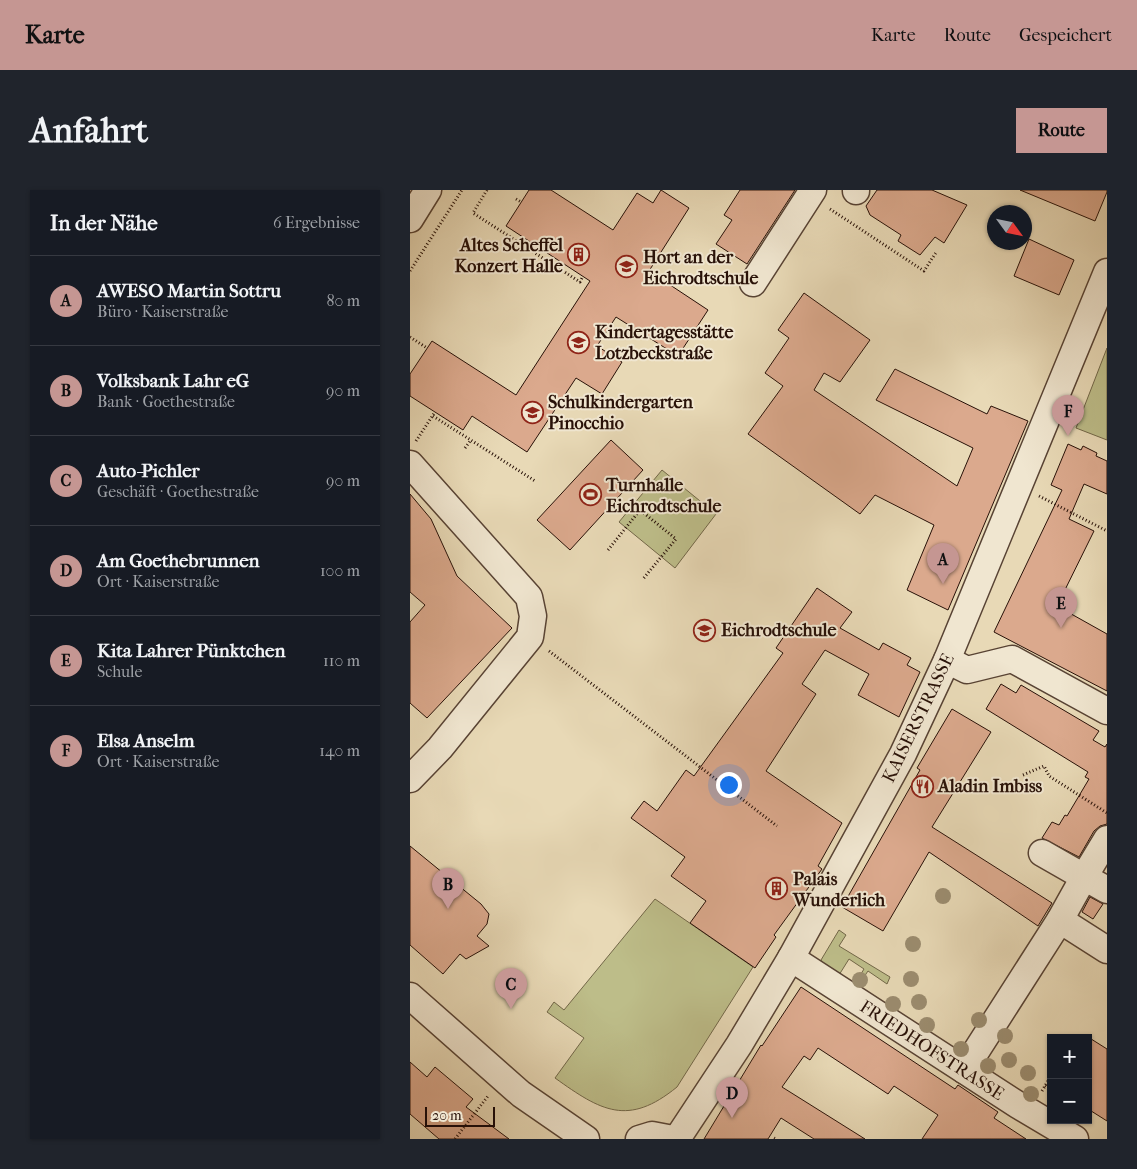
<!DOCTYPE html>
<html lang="de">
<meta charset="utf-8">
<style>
:root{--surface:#171b24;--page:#20242c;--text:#f1f3f6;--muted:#9ea1a6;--line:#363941;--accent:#c59692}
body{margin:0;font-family:"IM FELL French Canon",serif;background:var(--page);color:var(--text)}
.controls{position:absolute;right:15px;bottom:15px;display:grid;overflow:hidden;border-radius:0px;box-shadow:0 1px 4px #0004}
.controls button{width:45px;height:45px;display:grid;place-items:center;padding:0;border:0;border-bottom:1px solid var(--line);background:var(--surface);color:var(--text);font:25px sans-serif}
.compass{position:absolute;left:577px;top:15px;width:45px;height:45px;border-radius:50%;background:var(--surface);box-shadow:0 1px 4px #0004;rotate:123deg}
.scale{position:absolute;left:15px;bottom:12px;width:70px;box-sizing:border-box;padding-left:5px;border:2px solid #281108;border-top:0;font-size:14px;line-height:18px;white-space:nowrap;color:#281108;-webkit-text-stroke:4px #f0e6d0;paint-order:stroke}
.you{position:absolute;left:318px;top:594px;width:18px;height:18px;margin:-12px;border:4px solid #fff;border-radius:50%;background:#1a73e8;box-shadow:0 0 0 8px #1a73e833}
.badge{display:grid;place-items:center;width:32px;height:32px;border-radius:50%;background:var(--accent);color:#111;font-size:16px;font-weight:700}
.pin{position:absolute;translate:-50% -41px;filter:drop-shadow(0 1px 2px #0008)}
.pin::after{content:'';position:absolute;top:26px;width:18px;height:15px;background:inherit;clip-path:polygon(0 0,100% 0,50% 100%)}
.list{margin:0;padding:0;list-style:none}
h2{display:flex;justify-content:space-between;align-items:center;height:65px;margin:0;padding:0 20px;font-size:21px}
h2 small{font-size:16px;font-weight:400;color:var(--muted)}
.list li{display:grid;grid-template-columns:32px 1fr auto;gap:15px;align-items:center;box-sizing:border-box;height:90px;padding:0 20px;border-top:1px solid var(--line)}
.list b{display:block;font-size:19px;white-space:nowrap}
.list p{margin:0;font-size:16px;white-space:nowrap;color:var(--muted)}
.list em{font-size:16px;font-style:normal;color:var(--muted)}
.map{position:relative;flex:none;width:697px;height:949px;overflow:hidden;border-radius:0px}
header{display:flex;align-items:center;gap:30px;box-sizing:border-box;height:70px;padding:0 25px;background:var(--accent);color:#111}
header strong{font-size:24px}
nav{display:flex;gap:28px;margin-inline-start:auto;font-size:18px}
.intro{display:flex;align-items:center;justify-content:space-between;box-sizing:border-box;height:120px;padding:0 30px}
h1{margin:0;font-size:35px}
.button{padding:12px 22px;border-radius:0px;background:var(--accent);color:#111;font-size:18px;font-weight:700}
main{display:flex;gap:30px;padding:0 30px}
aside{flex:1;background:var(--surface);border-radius:0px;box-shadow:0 1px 4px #0004}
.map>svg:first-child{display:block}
.green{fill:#bdbd89;stroke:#726748}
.building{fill:#dba98d;stroke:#281108}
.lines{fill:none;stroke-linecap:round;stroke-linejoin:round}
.minor-casing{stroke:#584334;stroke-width:29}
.path{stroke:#281108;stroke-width:3;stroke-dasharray:1 2.5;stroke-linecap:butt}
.minor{stroke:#f0e6d0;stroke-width:26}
.tree{fill:#9b8c6f}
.labels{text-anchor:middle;stroke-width:4;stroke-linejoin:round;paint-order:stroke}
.poi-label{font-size:18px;font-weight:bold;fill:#281108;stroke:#f0e6d0;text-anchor:start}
.street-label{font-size:18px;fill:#281108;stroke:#f0e6d0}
</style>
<header>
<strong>Karte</strong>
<nav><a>Karte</a><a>Route</a><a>Gespeichert</a></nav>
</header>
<div class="intro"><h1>Anfahrt</h1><a class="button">Route</a></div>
<main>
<aside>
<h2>In der Nähe<small>6 Ergebnisse</small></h2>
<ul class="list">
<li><span class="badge">A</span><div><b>AWESO Martin Sottru</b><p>Büro · Kaiserstraße</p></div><em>80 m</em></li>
<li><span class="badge">B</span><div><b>Volksbank Lahr eG</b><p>Bank · Goethestraße</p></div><em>90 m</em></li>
<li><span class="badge">C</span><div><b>Auto-Pichler</b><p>Geschäft · Goethestraße</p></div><em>90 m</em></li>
<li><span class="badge">D</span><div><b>Am Goethebrunnen</b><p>Ort · Kaiserstraße</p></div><em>100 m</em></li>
<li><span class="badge">E</span><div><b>Kita Lahrer Pünktchen</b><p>Schule</p></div><em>110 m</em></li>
<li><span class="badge">F</span><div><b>Elsa Anselm</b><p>Ort · Kaiserstraße</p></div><em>140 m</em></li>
</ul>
</aside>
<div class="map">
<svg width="697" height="949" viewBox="0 0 697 949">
<rect width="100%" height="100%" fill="#e8d9b6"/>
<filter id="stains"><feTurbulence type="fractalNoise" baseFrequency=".004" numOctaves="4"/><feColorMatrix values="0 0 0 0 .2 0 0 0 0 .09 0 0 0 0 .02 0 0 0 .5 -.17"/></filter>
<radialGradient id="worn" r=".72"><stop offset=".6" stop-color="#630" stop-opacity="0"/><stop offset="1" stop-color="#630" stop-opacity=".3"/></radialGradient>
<!-- green -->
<g class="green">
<polygon points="697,158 697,250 666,238"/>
<polygon points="252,280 306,324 265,378 209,332"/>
<path d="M 245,709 L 343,777 L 267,897 C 218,937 191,921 145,888 L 174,848 L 137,822 L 144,812 L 154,820 Z"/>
<polygon points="429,740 436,745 429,756 480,787 477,794 458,781 447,797 444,795 454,779 439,769 429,785 413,774 411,770"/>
</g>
<!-- building -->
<g class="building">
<polygon points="119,0 141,0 203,40 227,3 243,13 251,0 279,18 239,81 298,120 268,166 206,127 187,156 212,172 192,204 166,188 117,262 62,226 53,240 0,206 0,184 22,151 106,205 180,91 96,36"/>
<polygon points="330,0 385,0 337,74 306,54 322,30 314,25"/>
<polygon points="467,0 522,0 557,15 534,53 525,47 510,65 488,51 491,45 460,25 456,16"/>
<polygon points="610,0 697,0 697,2 685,31"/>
<polygon points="619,49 664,70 649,105 604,86"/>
<polygon points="394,103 460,150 430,192 414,183 404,200 547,296 563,258 466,210 485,179 577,224 581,216 618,231 538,420 497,400 524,335 465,305 450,324 338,244 373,196 355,183 379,148 368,140"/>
<polygon points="201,250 233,280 160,360 127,330"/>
<polygon points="658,254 671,260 673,256 687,263 686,266 697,271 697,304 674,294 659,329 684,341 647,416 697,444 697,501 584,442 652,300 641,295"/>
<polygon points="0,304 21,329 47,386 102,438 17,528 0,513 0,432 15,415 0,402"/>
<polygon points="407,398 442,422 430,438 469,460 473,453 501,468 497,475 510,482 489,527 448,505 459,484 415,460 392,494 406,504 356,581 432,633 408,676 412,679 364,745 366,747 345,778 280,733 296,711 261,686 275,667 221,628 234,611 247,621 276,580 284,586 373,463 366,458"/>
<polygon points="591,494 606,503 611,495 689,541 683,550 695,557 697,554 697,634 690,636 684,641 669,667 632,648 642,632 649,635 655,625 657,626 679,589 675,587 678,582 576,519"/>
<polygon points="542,519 581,542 522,637 642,713 628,736 519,662 473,741 432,717 510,580 507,578"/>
<polygon points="0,656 71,714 79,724 77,734 67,746 79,756 56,769 50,764 33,784 0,755"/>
<polygon points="680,707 693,714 683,729 672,722"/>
<polygon points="391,797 545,899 548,895 588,922 584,928 616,949 512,949 528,925 484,896 478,904 408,858 400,870 394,866 372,897 455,949 404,949 371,928 358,949 294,949 351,855 352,856"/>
<polygon points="678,847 697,859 697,931 678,919"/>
<polygon points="0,872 17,887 25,877 63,909 56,917 99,949 29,949 0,924"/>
</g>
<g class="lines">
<defs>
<g id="minor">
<polyline points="446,0 446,1"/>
<polyline points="0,29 18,0"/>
<polyline points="343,93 403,0"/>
<polyline points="0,274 119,407 123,426 120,447 30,558 0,589"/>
<polyline points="537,470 557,480 602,469 697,521"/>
<polyline points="697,649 674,687 697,700"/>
<polyline points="650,730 697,760"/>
<polyline points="381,768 608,915 665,949"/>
<polyline points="0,806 111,904 176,949"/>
<polyline points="554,880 650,730 674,687 632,663"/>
<polyline points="229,949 242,945 263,949"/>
<polyline points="267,949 329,855 381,768 493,564 537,470 697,82"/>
</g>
</defs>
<!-- minor casing -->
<use href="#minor" class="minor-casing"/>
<!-- path -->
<g class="path">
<polyline points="77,0 63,23 170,92 173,86"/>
<polyline points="106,9 111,12"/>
<polyline points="420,19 514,81 527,61"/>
<polyline points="0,81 52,0"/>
<polyline points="0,147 17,158"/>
<polyline points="23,226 125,291"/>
<polyline points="6,251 25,222"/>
<polyline points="55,258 61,250"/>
<polyline points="629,306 697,341"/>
<polyline points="198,360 230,320 266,349 233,389"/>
<polyline points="139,461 367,636"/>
<polyline points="613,585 634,576 639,586 697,623"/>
<polyline points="635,896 641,901"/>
<polyline points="632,901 641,886"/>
<polyline points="364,948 366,949"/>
<polyline points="45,949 78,906"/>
</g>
<!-- minor -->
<use href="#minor" class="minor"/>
</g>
<!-- trees -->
<g class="tree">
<circle cx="533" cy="706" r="8"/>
<circle cx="503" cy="754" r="8"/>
<circle cx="501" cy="789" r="8"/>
<circle cx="450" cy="790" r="8"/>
<circle cx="509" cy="812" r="8"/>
<circle cx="483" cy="814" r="8"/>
<circle cx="569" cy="830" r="8"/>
<circle cx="517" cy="835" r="8"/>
<circle cx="595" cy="846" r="8"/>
<circle cx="551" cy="859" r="8"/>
<circle cx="599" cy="870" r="8"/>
<circle cx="578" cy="876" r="8"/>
<circle cx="618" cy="883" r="8"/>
<circle cx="621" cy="904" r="8"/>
</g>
<!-- icons -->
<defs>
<symbol id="building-ring" viewBox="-11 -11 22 22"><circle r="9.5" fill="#f0e6d0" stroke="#8f2418" stroke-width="1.5"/><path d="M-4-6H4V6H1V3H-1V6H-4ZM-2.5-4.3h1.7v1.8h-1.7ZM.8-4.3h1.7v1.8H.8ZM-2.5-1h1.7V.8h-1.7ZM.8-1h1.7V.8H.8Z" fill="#8f2418"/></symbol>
<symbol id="school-ring" viewBox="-11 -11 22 22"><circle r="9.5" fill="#f0e6d0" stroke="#8f2418" stroke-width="1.5"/><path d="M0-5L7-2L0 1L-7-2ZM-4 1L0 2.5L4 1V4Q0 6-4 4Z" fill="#8f2418"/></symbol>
<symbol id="stadium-ring" viewBox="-11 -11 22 22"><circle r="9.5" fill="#f0e6d0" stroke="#8f2418" stroke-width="1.5"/><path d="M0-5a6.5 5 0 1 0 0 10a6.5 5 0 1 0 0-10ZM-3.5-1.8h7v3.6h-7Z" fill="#8f2418"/></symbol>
<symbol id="restaurant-ring" viewBox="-11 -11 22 22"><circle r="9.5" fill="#f0e6d0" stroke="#8f2418" stroke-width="1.5"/><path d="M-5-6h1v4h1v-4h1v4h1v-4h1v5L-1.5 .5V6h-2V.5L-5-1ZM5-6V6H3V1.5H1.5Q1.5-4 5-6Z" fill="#8f2418"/></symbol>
</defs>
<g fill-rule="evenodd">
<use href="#building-ring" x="156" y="52" width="25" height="25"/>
<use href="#school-ring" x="204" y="64" width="25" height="25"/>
<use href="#school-ring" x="156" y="140" width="25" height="25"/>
<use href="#school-ring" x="110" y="210" width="25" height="25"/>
<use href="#stadium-ring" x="168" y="292" width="25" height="25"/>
<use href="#school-ring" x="282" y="428" width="25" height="25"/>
<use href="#restaurant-ring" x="500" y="584" width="25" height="25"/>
<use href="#building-ring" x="354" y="686" width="25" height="25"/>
</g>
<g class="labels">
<!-- poi labels -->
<g class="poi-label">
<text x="153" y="61" text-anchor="end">Altes Scheffel<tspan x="153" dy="21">Konzert Halle</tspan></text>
<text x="233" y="73">Hort an der<tspan x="233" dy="21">Eichrodtschule</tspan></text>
<text x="185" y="148">Kindertagesstätte<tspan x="185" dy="21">Lotzbeckstraße</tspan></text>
<text x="138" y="218">Schulkindergarten<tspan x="138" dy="21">Pinocchio</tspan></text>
<text x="196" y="301">Turnhalle<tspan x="196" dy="21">Eichrodtschule</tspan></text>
<text x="311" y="446">Eichrodtschule</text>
<text x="528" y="602">Aladin Imbiss</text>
<text x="383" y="695">Palais<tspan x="383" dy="21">Wunderlich</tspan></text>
</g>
<!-- street labels -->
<g class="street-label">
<text transform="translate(508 528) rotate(-64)" y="6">KAISERSTRASSE</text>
<text transform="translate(522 860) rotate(33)" y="6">FRIEDHOFSTRASSE</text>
</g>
</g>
<rect width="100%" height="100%" filter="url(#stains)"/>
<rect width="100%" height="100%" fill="url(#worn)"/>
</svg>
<div class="controls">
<button>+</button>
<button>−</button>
</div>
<svg class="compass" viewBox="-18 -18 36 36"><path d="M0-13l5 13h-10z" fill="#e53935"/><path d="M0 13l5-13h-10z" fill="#9ea1a6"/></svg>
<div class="scale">20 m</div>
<div class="you"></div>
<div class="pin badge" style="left:533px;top:394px">A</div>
<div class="pin badge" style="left:38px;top:719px">B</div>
<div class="pin badge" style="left:101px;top:819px">C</div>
<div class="pin badge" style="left:322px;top:928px">D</div>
<div class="pin badge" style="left:651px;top:438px">E</div>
<div class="pin badge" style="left:658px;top:246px">F</div>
</div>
</main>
